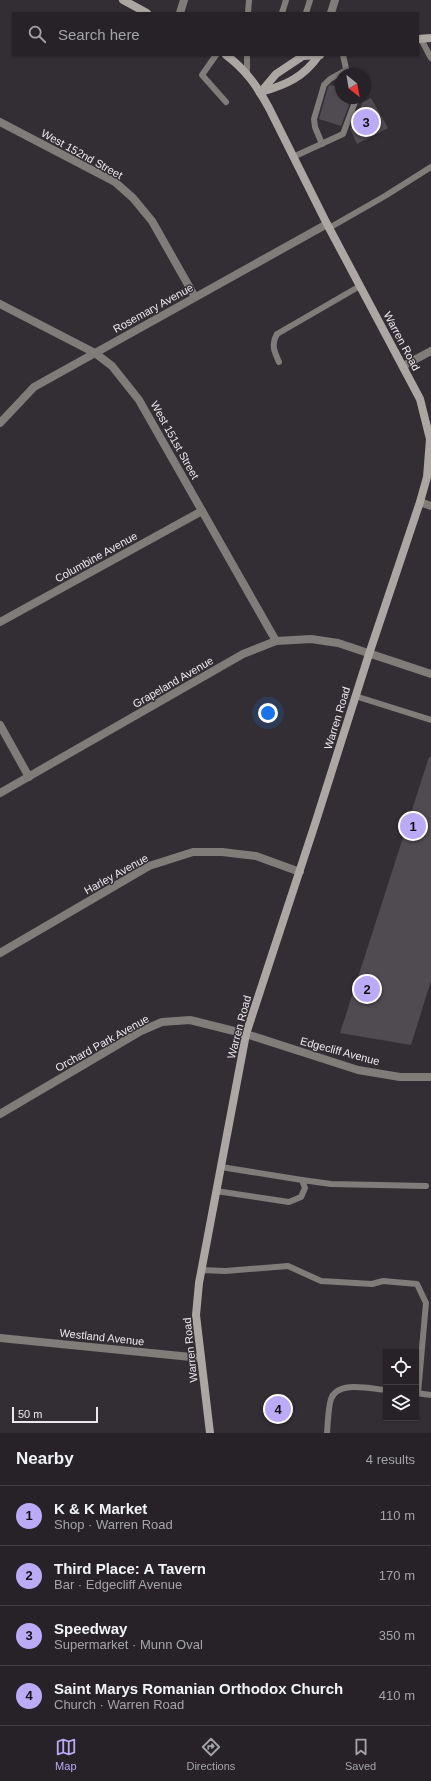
<!DOCTYPE html>
<meta charset="utf-8">
<style>
:root{--surface:#262227;--page:#322f33;--text:#f1f3f6;--muted:#a4a4a7;--line:#423f44;--accent:#bbaaf6}
body{margin:0;font-family:Arial,sans-serif;background:var(--page);color:var(--text)}
.controls{position:absolute;right:12px;bottom:12px;display:grid;overflow:hidden;border-radius:0px;box-shadow:0 1px 3px #0004}
.controls button{width:36px;height:36px;display:grid;place-items:center;padding:0;border:0;border-bottom:1px solid var(--line);background:var(--surface);color:var(--text);font:20px sans-serif}
.compass{position:absolute;left:335px;top:68px;width:36px;height:36px;border-radius:50%;background:var(--surface);box-shadow:0 1px 3px #0004;rotate:149deg}
.scale{position:absolute;left:12px;bottom:10px;width:86px;box-sizing:border-box;padding-left:4px;border:2px solid #ece8ec;border-top:0;font-size:11px;line-height:14px;white-space:nowrap;color:#ece8ec;-webkit-text-stroke:3px #332e34;paint-order:stroke}
.you{position:absolute;left:268px;top:713px;width:14px;height:14px;margin:-10px;border:3px solid #fff;border-radius:50%;background:#1a73e8;box-shadow:0 0 0 6px #1a73e833}
.badge{display:grid;place-items:center;width:26px;height:26px;border-radius:50%;background:var(--accent);color:#111;font-size:13px;font-weight:700}
.pin{position:absolute;translate:-50% -50%;border:2px solid #fff;box-shadow:0 1px 4px #0006}
.list{margin:0;padding:0;list-style:none}
h2{display:flex;justify-content:space-between;align-items:center;height:52px;margin:0;padding:0 16px;font-size:17px}
h2 small{font-size:13px;font-weight:400;color:var(--muted)}
.list li{display:grid;grid-template-columns:26px 1fr auto;gap:12px;align-items:center;box-sizing:border-box;height:60px;padding:0 16px;border-top:1px solid var(--line)}
.list b{display:block;font-size:15px;white-space:nowrap}
.list p{margin:0;font-size:13px;white-space:nowrap;color:var(--muted)}
.list em{font-size:13px;font-style:normal;color:var(--muted)}
.icon{flex:none;width:22px;height:22px;fill:none;stroke:currentColor;stroke-width:2;stroke-linecap:round;stroke-linejoin:round}
.map{position:relative;flex:none;width:431px;height:1433px;overflow:hidden}
.search{position:absolute;background:var(--surface);box-shadow:0 1px 3px #0004;left:12px;right:12px;top:12px;height:44px;display:flex;align-items:center;gap:10px;box-sizing:border-box;padding:0 14px;border-radius:0px;color:var(--muted);font-size:15px}
.sheet{height:292px;background:var(--surface)}
nav{display:flex;justify-content:space-around;align-items:center;box-sizing:border-box;height:56px;border-top:1px solid var(--line);background:var(--surface);font-size:11px;color:var(--muted)}
nav a{display:grid;justify-items:center;gap:2px}
nav .on{color:var(--accent)}
.map>svg:first-child{display:block}
.building{fill:#504a51}
.lines{fill:none;stroke-linecap:round;stroke-linejoin:round}
.lane{stroke:#807c79;stroke-width:6}
.street{stroke:#807c79;stroke-width:8}
.secondary{stroke:#ada7a3;stroke-width:8}
.labels{text-anchor:middle;stroke-width:3;stroke-linejoin:round;paint-order:stroke}
.street-label{font-size:11px;fill:#ece8ec;stroke:#332e34}
</style>
<div class="map">
<svg width="431" height="1433" viewBox="0 0 431 1433">
<rect width="100%" height="100%" fill="#332e34"/>
<!-- building -->
<g class="building">
<polygon points="330,85 335,86 341,94 341,98 344,98 349,105 341,126 319,119 328,87"/>
<polygon points="371,98 388,128 357,144 350,129 356,113 358,117 362,103"/>
<polygon points="429,757 431,757 431,981 411,1045 340,1033"/>
</g>
<g class="lines">
<!-- lane -->
<g class="lane">
<polyline points="248,13 249,0"/>
<polyline points="282,13 286,0"/>
<polyline points="306,13 310,0"/>
<polyline points="421,39 431,58"/>
<polyline points="216,55 202,75 226,102"/>
<polyline points="343,55 347,73"/>
<polyline points="247,74 247,55"/>
<polyline points="322,144 315,127 314,119 324,85 330,79 346,70"/>
<polyline points="293,157 343,134 355,102 354,98"/>
<polyline points="329,228 385,196 431,167"/>
<path d="M 279,362 C 274,351 271,345 277,334 L 360,286"/>
<polyline points="355,696 431,720"/>
<polyline points="302,1180 331,1184 426,1186"/>
<polyline points="216,1191 289,1202 301,1197 305,1188 302,1180 221,1167"/>
<polyline points="201,1270 225,1271 288,1266 321,1281 372,1284 383,1281 417,1284 426,1303 418,1393"/>
<polyline points="416,1393 431,1395"/>
<path d="M 327,1433 C 328,1422 328,1409 331,1399 C 338,1380 371,1389 386,1390"/>
</g>
<!-- street -->
<g class="street">
<polyline points="180,13 184,0"/>
<polyline points="331,13 335,0"/>
<polyline points="0,122 115,182 133,198 152,221 195,297"/>
<polyline points="0,304 95,353 112,366 139,400 276,641"/>
<polyline points="403,366 431,351"/>
<polyline points="0,423 34,387 327,224"/>
<polyline points="420,502 431,506"/>
<polyline points="0,622 202,511"/>
<polyline points="0,725 29,777"/>
<polyline points="0,793 243,654 276,641 311,639 338,643 431,674"/>
<polyline points="0,953 149,866 193,852 222,852 256,856 300,872"/>
<polyline points="0,1114 141,1031 162,1022 190,1020 246,1034 358,1070 400,1077 431,1077"/>
<polyline points="0,1338 201,1358"/>
</g>
<!-- secondary -->
<g class="secondary">
<polyline points="123,0 147,13"/>
<polyline points="418,39 431,38"/>
<path d="M 261,92 C 286,85 304,77 319,55"/>
<polyline points="260,93 276,74 303,56 320,55"/>
<path d="M 210,1433 L 196,1315 L 199,1283 L 246,1034 L 315,824 L 369,654 L 420,502 L 427,477 L 430,439 L 420,399 L 327,224 L 269,108 C 257,86 246,70 226,55"/>
</g>
</g>
<g class="labels">
<!-- street labels -->
<g class="street-label">
<text transform="translate(82 154) rotate(29)" y="4">West 152nd Street</text>
<text transform="translate(153 308) rotate(-29)" y="4">Rosemary Avenue</text>
<text transform="translate(402 341) rotate(62)" y="4">Warren Road</text>
<text transform="translate(175 440) rotate(61)" y="4">West 151st Street</text>
<text transform="translate(96 557) rotate(-29)" y="4">Columbine Avenue</text>
<text transform="translate(173 682) rotate(-30)" y="4">Grapeland Avenue</text>
<text transform="translate(337 718) rotate(-73)" y="4">Warren Road</text>
<text transform="translate(116 874) rotate(-29)" y="4">Harley Avenue</text>
<text transform="translate(239 1027) rotate(-75)" y="4">Warren Road</text>
<text transform="translate(102 1043) rotate(-29)" y="4">Orchard Park Avenue</text>
<text transform="translate(340 1051) rotate(15)" y="4">Edgecliff Avenue</text>
<text transform="translate(102 1337) rotate(6)" y="4">Westland Avenue</text>
<text transform="translate(190 1350) rotate(-96)" y="4">Warren Road</text>
</g>
</g>
</svg>
<div class="controls">
<button><svg class="icon" aria-label="locate" viewBox="0 0 24 24"><circle cx="12" cy="12" r="6"/><path d="M12 2v4M12 18v4M2 12h4M18 12h4"/></svg></button>
<button><svg class="icon" aria-label="layers" viewBox="0 0 24 24"><path d="M12 4l9 5-9 5-9-5zM3 14l9 5 9-5"/></svg></button>
</div>
<svg class="compass" viewBox="-18 -18 36 36"><path d="M0-13l5 13h-10z" fill="#e53935"/><path d="M0 13l5-13h-10z" fill="#a4a4a7"/></svg>
<div class="scale">50 m</div>
<div class="you"></div>
<div class="pin badge" style="left:413px;top:826px">1</div>
<div class="pin badge" style="left:367px;top:989px">2</div>
<div class="pin badge" style="left:366px;top:122px">3</div>
<div class="pin badge" style="left:278px;top:1409px">4</div>
<div class="search"><svg class="icon" aria-label="search" viewBox="0 0 24 24"><circle cx="10" cy="10" r="6"/><path d="M15 15l6 6"/></svg>Search here</div>
</div>
<section class="sheet">
<h2>Nearby<small>4 results</small></h2>
<ul class="list">
<li><span class="badge">1</span><div><b>K &amp; K Market</b><p>Shop · Warren Road</p></div><em>110 m</em></li>
<li><span class="badge">2</span><div><b>Third Place: A Tavern</b><p>Bar · Edgecliff Avenue</p></div><em>170 m</em></li>
<li><span class="badge">3</span><div><b>Speedway</b><p>Supermarket · Munn Oval</p></div><em>350 m</em></li>
<li><span class="badge">4</span><div><b>Saint Marys Romanian Orthodox Church</b><p>Church · Warren Road</p></div><em>410 m</em></li>
</ul>
</section>
<nav>
<a class="on"><svg class="icon" aria-label="map" viewBox="0 0 24 24"><path d="M3 6l6-2 6 2 6-2v14l-6 2-6-2-6 2zM9 4v14M15 6v14"/></svg>Map</a>
<a><svg class="icon" aria-label="directions" viewBox="0 0 24 24"><path d="M12 3l9 9-9 9-9-9zM9 14v-3h6M13 9l2 2-2 2"/></svg>Directions</a>
<a><svg class="icon" aria-label="saved" viewBox="0 0 24 24"><path d="M7 4h10v16l-5-4-5 4z"/></svg>Saved</a>
</nav>
